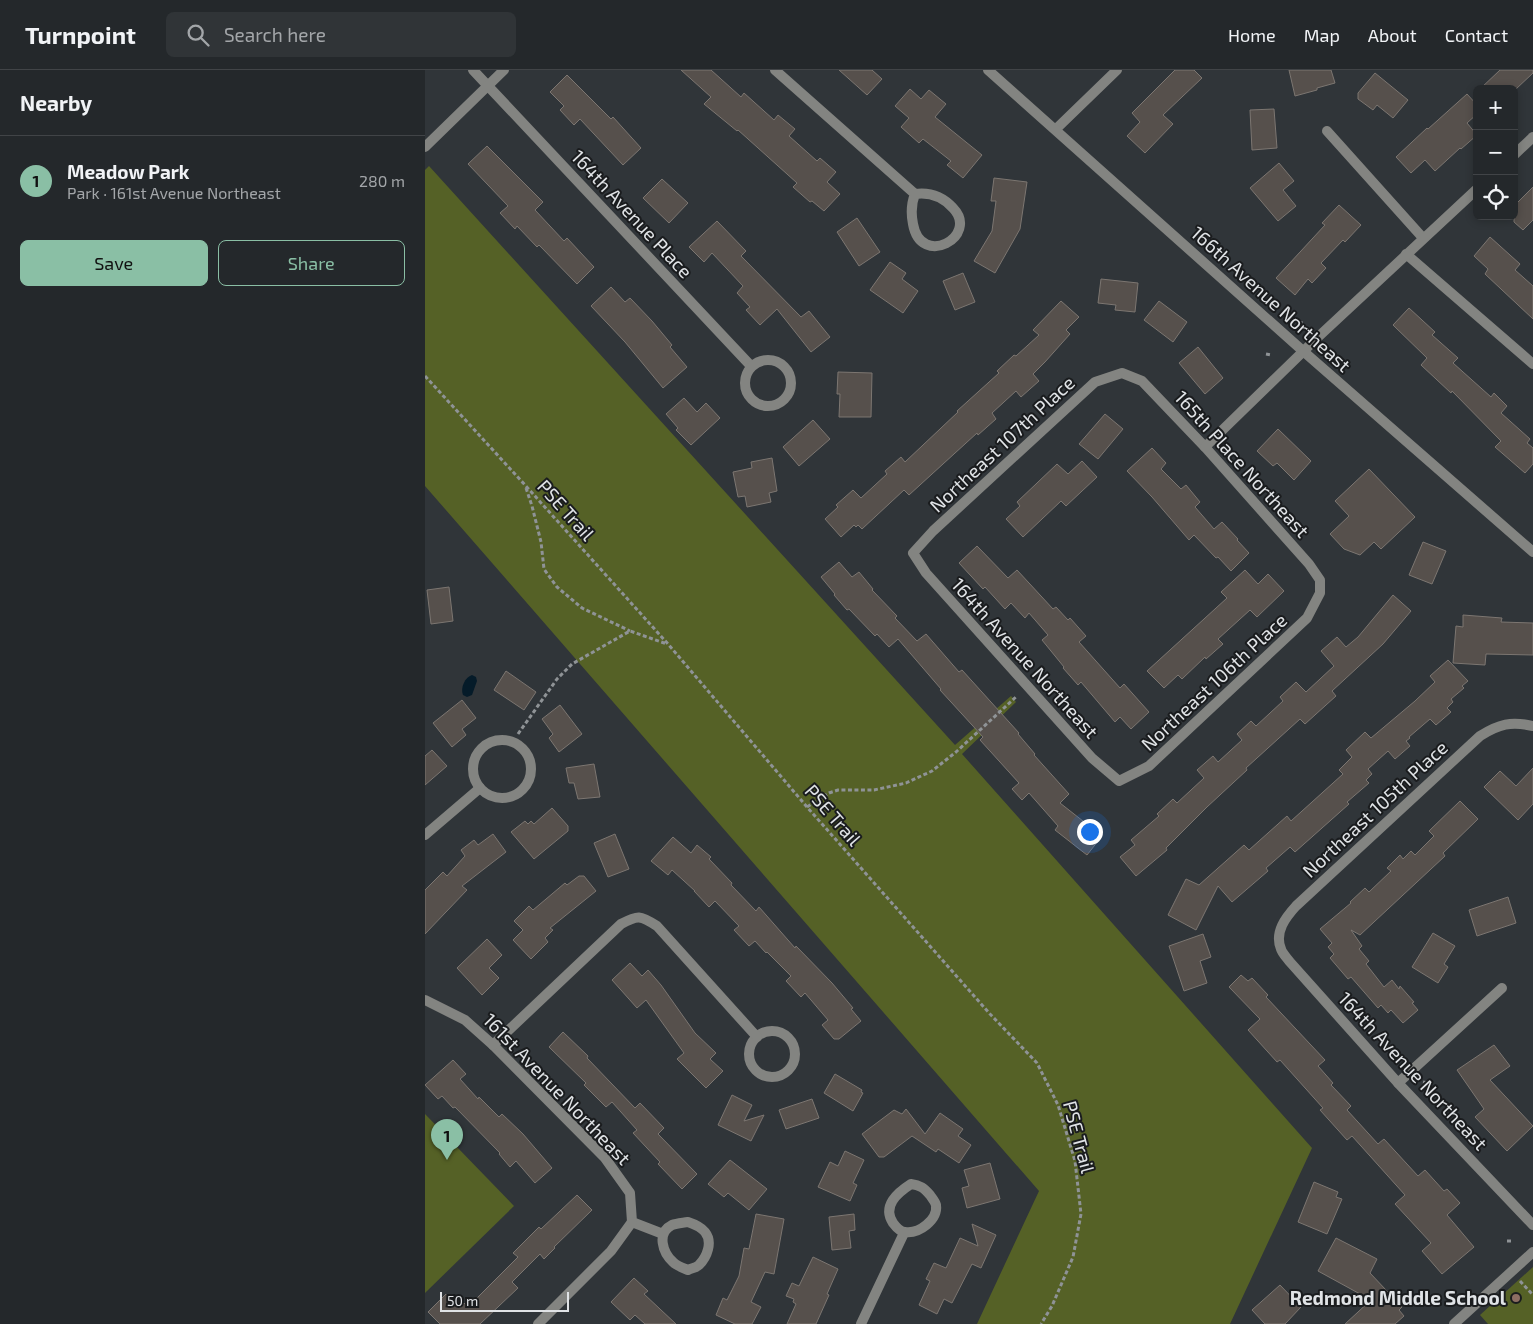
<!DOCTYPE html>
<meta charset="utf-8">
<style>
:root{--surface:#24282b;--page:#303437;--text:#f1f3f6;--muted:#a3a6a9;--line:#414447;--accent:#8abfa5}
body{margin:0;font-family:"Exo 2",sans-serif;background:var(--page);color:var(--text)}
.controls{position:absolute;right:15px;top:15px;display:grid;overflow:hidden;border-radius:8px;box-shadow:0 2px 8px #0003}
.controls button{width:45px;height:45px;display:grid;place-items:center;padding:0;border:0;border-bottom:1px solid var(--line);background:var(--surface);color:var(--text);font:25px sans-serif}
.scale{position:absolute;left:15px;bottom:12px;width:129px;box-sizing:border-box;padding-left:5px;border:2px solid #e0e3e6;border-top:0;font-size:14px;line-height:18px;white-space:nowrap;color:#e0e3e6;-webkit-text-stroke:4px #1a1c1e;paint-order:stroke}
.you{position:absolute;left:664px;top:761px;width:18px;height:18px;margin:-12px;border:4px solid #fff;border-radius:50%;background:#1a73e8;box-shadow:0 0 0 8px #1a73e833}
.badge{display:grid;place-items:center;width:32px;height:32px;border-radius:50%;background:var(--accent);color:#111;font-size:16px;font-weight:700}
.pin{position:absolute;translate:-50% -41px;filter:drop-shadow(0 1px 2px #0008)}
.pin::after{content:'';position:absolute;top:26px;width:18px;height:15px;background:inherit;clip-path:polygon(0 0,100% 0,50% 100%)}
.list{margin:0;padding:0;list-style:none}
h2{display:flex;justify-content:space-between;align-items:center;height:65px;margin:0;padding:0 20px;font-size:21px}
h2 small{font-size:16px;font-weight:400;color:var(--muted)}
.list li{display:grid;grid-template-columns:32px 1fr auto;gap:15px;align-items:center;box-sizing:border-box;height:90px;padding:0 20px;border-top:1px solid var(--line)}
.list b{display:block;font-size:19px;white-space:nowrap}
.list p{margin:0;font-size:16px;white-space:nowrap;color:var(--muted)}
.list em{font-size:16px;font-style:normal;color:var(--muted)}
.actions{display:flex;gap:10px;padding:15px 20px}
.actions a{flex:1;padding:11px 0;border:1px solid var(--accent);border-radius:8px;text-align:center;font-size:18px;color:var(--accent)}
.actions .main{background:var(--accent);color:#111}
.icon{flex:none;width:28px;height:28px;fill:none;stroke:currentColor;stroke-width:2;stroke-linecap:round;stroke-linejoin:round}
.map{position:relative;flex:none;width:1108px;height:1254px;overflow:hidden}
header{display:flex;align-items:center;gap:30px;box-sizing:border-box;height:70px;padding:0 25px;background:var(--surface);border-bottom:1px solid var(--line)}
header strong{font-size:24px}
nav{display:flex;gap:28px;margin-inline-start:auto;font-size:18px}
.search{width:350px;height:45px;background:var(--page);display:flex;align-items:center;gap:12px;box-sizing:border-box;padding:0 18px;border-radius:8px;color:var(--muted);font-size:19px}
main{display:flex}
aside{flex:1;background:var(--surface)}
.map>svg:first-child{display:block}
.green{fill:#556126}
.water{fill:#051b29}
.building{fill:#56504c;stroke:#7c7671}
.lines{fill:none;stroke-linecap:round;stroke-linejoin:round}
.path{stroke:#8f9396;stroke-width:3;stroke-dasharray:4 2.5;stroke-linecap:butt}
.minor{stroke:#838481;stroke-width:10}
.tertiary{stroke:#838481;stroke-width:10}
.education-dot{fill:#8d6e63;stroke:#1a1c1e;stroke-width:2}
.labels{text-anchor:middle;stroke-width:4;stroke-linejoin:round;paint-order:stroke}
.street-label{font-size:19px;fill:#e0e3e6;stroke:#1a1c1e}
.poi-label{font-size:19px;font-weight:bold;fill:#e0e3e6;stroke:#1a1c1e;text-anchor:end}
</style>
<header>
<strong>Turnpoint</strong>
<div class="search"><svg class="icon" aria-label="search" viewBox="0 0 24 24"><circle cx="10" cy="10" r="6"/><path d="M15 15l6 6"/></svg>Search here</div>
<nav><a>Home</a><a>Map</a><a>About</a><a>Contact</a></nav>
</header>
<main>
<aside>
<h2>Nearby<small></small></h2>
<ul class="list">
<li><span class="badge">1</span><div><b>Meadow Park</b><p>Park · 161st Avenue Northeast</p></div><em>280 m</em></li>
</ul>
<div class="actions"><a class="main">Save</a><a>Share</a></div>
</aside>
<div class="map">
<svg width="1108" height="1254" viewBox="0 0 1108 1254">
<rect width="100%" height="100%" fill="#303539"/>
<!-- green -->
<g class="green">
<polygon points="4,96 530,675 586,626 591,632 537,684 887,1078 805,1254 552,1254 614,1121 0,416 0,100"/>
<polygon points="0,1044 89,1136 0,1223"/>
<polygon points="1108,1197 1108,1254 1063,1254 1055,1245"/>
</g>
<!-- water -->
<path class="water" d="M 47,605 L 51,607 L 52,611 L 47,625 L 42,627 L 38,625 C 35,618 40,607 47,605 Z"/>
<!-- building -->
<g class="building">
<polygon points="256,0 286,0 316,27 319,23 349,50 353,45 370,59 364,66 392,91 395,88 411,102 402,112 415,124 399,141 387,131 385,132 368,117 372,113 313,60 312,61 279,34 286,27"/>
<polygon points="414,0 447,0 457,9 442,25"/>
<polygon points="750,0 769,0 777,8 738,45 748,54 720,83 702,66 715,52 707,43"/>
<polygon points="864,0 906,0 910,13 892,18 892,20 870,26"/>
<polygon points="1075,0 1108,0 1108,3 1091,19 1055,19"/>
<polygon points="950,3 983,30 968,48 952,35 948,40 933,29 933,23"/>
<polygon points="142,5 186,49 188,47 216,78 198,95 155,49 149,55 135,40 139,36 125,22"/>
<polygon points="485,19 496,29 504,20 521,34 510,47 557,85 538,108 522,95 526,91 498,69 494,73 476,57 484,48 470,36"/>
<polygon points="1042,24 1052,35 1052,44 1042,53 1052,65 1036,79 1035,78 1010,101 1000,90 986,103 971,87 1002,58 1003,59"/>
<polygon points="849,39 852,78 827,80 825,40"/>
<polygon points="62,76 118,132 110,140 139,171 142,168 169,197 152,214 114,175 112,177 92,156 90,159 75,143 83,136 43,94"/>
<polygon points="854,93 869,111 858,120 871,136 853,151 825,118"/>
<polygon points="569,108 602,112 595,159 570,203 549,191 567,161 571,131 566,131"/>
<polygon points="237,109 263,133 244,153 218,128"/>
<polygon points="1108,117 1108,150 1098,160 1089,152 1089,136"/>
<polygon points="914,135 936,155 920,172 918,170 896,193 901,198 887,213 883,209 870,225 851,208 900,155 897,153"/>
<polygon points="432,148 455,182 434,196 412,162"/>
<polygon points="292,151 321,181 316,186 376,247 384,241 405,267 386,282 352,239 335,255 321,240 325,237 312,223 318,216 287,183 279,192 264,177"/>
<polygon points="1065,167 1095,194 1090,200 1108,216 1108,249 1060,204 1063,199 1049,186"/>
<polygon points="465,192 481,203 477,209 493,221 478,243 445,220"/>
<polygon points="538,203 550,232 530,240 518,211"/>
<polygon points="676,209 713,213 710,242 690,240 691,235 673,233"/>
<polygon points="186,217 200,232 205,228 227,251 247,275 245,277 262,297 238,318 200,272 166,236"/>
<polygon points="636,231 654,247 641,260 645,264 620,292 608,304 614,311 596,327 591,321 567,343 571,349 553,365 552,363 484,425 479,420 437,459 433,455 431,457 429,455 416,467 400,449 413,437 411,435 428,420 436,428 462,404 460,401 476,387 480,392 533,342 532,341 574,303 572,301 589,285 591,286 614,265 608,260"/>
<polygon points="734,231 762,252 748,272 719,250"/>
<polygon points="984,238 1010,262 1007,265 1033,288 1028,293 1066,327 1069,323 1082,336 1076,343 1105,369 1102,373 1108,378 1108,394 1100,403 1070,377 1076,371 1027,321 1026,323 996,295 1002,288 968,255"/>
<polygon points="773,277 798,308 780,324 754,293"/>
<polygon points="413,302 447,303 446,347 414,347 415,324 412,324"/>
<polygon points="259,328 272,342 281,333 295,348 266,375 251,360 253,358 241,344"/>
<polygon points="680,344 698,359 673,389 654,374"/>
<polygon points="388,350 405,369 374,396 358,377"/>
<polygon points="853,359 886,391 869,410 852,393 848,396 832,381"/>
<polygon points="727,378 741,393 736,399 756,419 761,415 775,432 770,437 789,459 797,452 813,469 812,470 824,483 806,501 793,487 791,488 769,465 764,470 727,427 702,401"/>
<polygon points="347,388 352,421 344,423 346,432 322,437 320,426 313,427 308,402 327,398 326,392"/>
<polygon points="657,391 672,407 641,436 636,431 598,467 581,449 595,436 592,432 632,394 643,404"/>
<polygon points="944,399 990,447 956,479 949,472 935,485 919,479 905,464 924,446 910,431"/>
<polygon points="998,472 1021,481 1007,514 984,505"/>
<polygon points="552,476 583,508 592,500 628,539 631,537 643,550 645,548 661,566 654,572 695,618 699,614 724,642 706,659 695,647 690,652 656,612 653,615 638,598 639,597 617,570 623,565 604,543 600,548 586,533 580,539 560,517 558,519 534,493"/>
<polygon points="414,492 427,507 434,502 448,519 447,520 472,546 470,548 492,571 501,564 534,602 537,600 594,663 593,664 610,684 609,685 644,724 635,733 677,766 662,785 630,760 633,756 604,723 597,730 587,719 594,713 555,670 558,667 515,620 516,619 473,569 464,577 452,564 450,566 424,539 422,540 409,525 410,524 396,507"/>
<polygon points="820,500 833,514 843,504 859,521 832,547 825,540 793,569 798,574 781,589 780,587 757,609 753,605 739,618 722,601 802,528 796,522"/>
<polygon points="24,517 28,551 6,554 2,520"/>
<polygon points="968,525 986,541 958,574 907,621 911,626 880,654 875,649 821,698 822,700 782,737 741,778 742,780 711,806 695,787 710,775 706,770 734,746 732,744 748,729 752,733 779,708 772,700 788,686 793,692 817,670 812,664 826,651 831,656 858,631 855,627 871,612 881,622 909,596 896,581 912,567 921,577 933,567"/>
<polygon points="1038,545 1077,548 1076,552 1108,553 1108,585 1061,584 1060,595 1028,593 1031,556 1038,557"/>
<polygon points="1023,590 1043,611 1037,616 1039,618 1026,629 1028,632 1022,638 1026,642 1011,655 1005,649 984,667 985,668 981,671 985,676 970,689 963,681 943,699 947,704 941,710 944,713 922,732 924,734 870,782 865,777 841,798 843,801 807,832 793,816 771,860 743,845 761,809 774,815 819,775 824,780 862,746 866,751 918,704 914,700 927,687 921,680 940,662 946,668 990,631 1010,612 1005,606"/>
<polygon points="81,601 111,622 99,640 69,620"/>
<polygon points="37,630 51,648 37,659 41,665 27,677 8,653"/>
<polygon points="135,635 157,664 134,682 124,668 128,664 117,649"/>
<polygon points="7,680 22,696 0,715 0,686"/>
<polygon points="169,694 175,727 153,729 149,713 144,713 141,698"/>
<polygon points="1108,698 1108,734 1093,750 1059,717 1075,701 1091,716"/>
<polygon points="1035,731 1053,749 1018,783 1020,786 935,865 926,860 937,876 934,879 944,891 941,894 959,917 967,910 974,919 975,916 989,932 987,933 993,940 978,953 966,940 963,943 956,935 953,938 926,907 923,909 905,888 909,884 903,877 907,873 895,859 926,833 925,832 940,818 944,822 966,801 962,798 975,785 978,789 986,781 990,785 1009,766 1004,761"/>
<polygon points="127,738 143,756 143,761 109,789 86,762 100,751 103,754 106,751 109,754"/>
<polygon points="68,764 81,782 37,816 42,820 0,864 0,820 18,802 22,806 40,786 36,780 49,770 53,775"/>
<polygon points="190,764 204,799 183,807 169,773"/>
<polygon points="248,767 266,783 272,775 286,787 284,789 307,813 306,815 331,841 334,837 370,878 371,876 407,913 428,938 426,939 436,951 414,969 409,969 397,955 403,950 380,923 376,927 361,911 366,906 342,882 341,883 330,871 324,876 309,860 314,856 290,831 284,837 269,821 270,821 247,800 243,805 226,791"/>
<polygon points="154,806 159,806 171,821 125,858 128,860 120,868 123,872 106,889 88,870 98,860 89,851 104,836 108,840 140,813 142,815"/>
<polygon points="1083,827 1091,853 1052,866 1044,840"/>
<polygon points="1008,863 1030,876 1019,894 1023,897 1013,913 987,897"/>
<polygon points="778,864 786,887 775,891 782,913 759,921 744,876"/>
<polygon points="62,869 77,885 64,898 74,908 57,925 32,898"/>
<polygon points="205,893 217,906 223,900 236,915 270,963 291,983 285,989 298,1001 281,1018 252,989 259,983 221,930 212,938 187,910"/>
<polygon points="816,905 823,911 827,908 843,925 841,927 900,990 893,996 908,1013 906,1015 926,1036 922,1040 953,1074 959,1069 993,1106 1000,1100 1019,1121 1022,1119 1035,1133 1022,1145 1049,1177 1017,1204 997,1181 1006,1173 970,1134 980,1125 927,1066 922,1070 895,1040 898,1038 855,990 852,992 823,960 835,949 804,917"/>
<polygon points="138,962 163,986 162,988 210,1038 215,1033 239,1058 233,1064 272,1104 257,1119 233,1094 235,1092 208,1063 212,1060 187,1032 181,1037 159,1015 161,1013 124,977"/>
<polygon points="1069,975 1085,996 1065,1010 1108,1056 1082,1081 1050,1047 1059,1039 1032,1000"/>
<polygon points="28,990 41,1004 35,1009 53,1029 54,1027 74,1047 77,1044 98,1064 127,1098 110,1113 91,1091 85,1097 74,1084 75,1083 30,1037 28,1038 17,1026 13,1029 0,1015"/>
<polygon points="410,1004 437,1020 436,1022 438,1023 428,1041 399,1023"/>
<polygon points="307,1025 327,1035 319,1051 339,1045 326,1071 293,1055"/>
<polygon points="387,1029 394,1048 361,1059 354,1040"/>
<polygon points="481,1039 500,1064 515,1043 538,1059 533,1066 546,1075 534,1093 513,1079 511,1082 487,1066 459,1087 454,1087 437,1064 469,1040 477,1044"/>
<polygon points="420,1081 439,1090 428,1113 432,1115 425,1131 393,1117 405,1092 413,1096"/>
<polygon points="305,1090 342,1119 324,1140 303,1123 299,1127 283,1114"/>
<polygon points="565,1093 575,1129 542,1138 537,1118 544,1116 539,1100"/>
<polygon points="889,1112 913,1122 911,1127 917,1129 902,1164 873,1152"/>
<polygon points="152,1125 167,1140 129,1177 130,1178 119,1189 115,1184 87,1212 93,1218 55,1254 15,1254 3,1242 21,1224 35,1238 39,1233 43,1237 93,1187 88,1183 114,1157 116,1159"/>
<polygon points="331,1144 359,1149 349,1204 340,1202 326,1232 336,1237 327,1254 310,1254 291,1245 298,1228 302,1230 314,1206 319,1178 324,1179"/>
<polygon points="429,1144 430,1160 424,1161 426,1178 407,1180 404,1147"/>
<polygon points="547,1154 571,1165 556,1198 547,1194 527,1233 519,1229 512,1244 494,1235 505,1211 501,1209 509,1193 521,1198 535,1168 553,1176"/>
<polygon points="911,1168 952,1189 945,1203 977,1237 974,1240 979,1246 970,1254 920,1254 946,1230 893,1201"/>
<polygon points="388,1187 413,1199 402,1224 404,1225 391,1254 362,1254 371,1234 368,1232 369,1229 361,1226 367,1213 374,1216"/>
<polygon points="209,1208 223,1221 219,1224 251,1254 220,1254 210,1245 205,1250 186,1232"/>
<polygon points="855,1215 876,1237 860,1254 840,1254 827,1240"/>
</g>
<g class="lines">
<!-- path -->
<g class="path">
<polyline points="876,255 876,251"/>
<polyline points="841,284 846,285"/>
<polyline points="0,306 100,415 243,574 382,737 565,944 612,993 633,1035 650,1091 656,1144 648,1187 627,1236 616,1254"/>
<polyline points="101,418 107,436 116,472 119,499 132,517 157,538 205,561"/>
<polyline points="93,664 132,609 147,594 205,561 242,574"/>
<polyline points="382,737 404,723 413,720 449,720 481,713 507,701 531,682 592,626"/>
<polyline points="970,980 972,984"/>
<polyline points="998,1012 1003,1013"/>
<polyline points="1082,1171 1087,1171"/>
<polyline points="1095,1211 1108,1225"/>
</g>
<!-- minor -->
<g class="minor">
<polyline points="48,0 326,296"/>
<path d="M 350,0 L 490,124 C 505,122 517,126 528,138 C 555,166 496,199 488,154 C 486,144 486,134 490,124"/>
<polyline points="631,59 692,0"/>
<polyline points="902,61 998,168"/>
<polyline points="1089,85 1108,67"/>
<polyline points="981,184 1108,294"/>
<circle cx="343" cy="313" r="23"/>
<polygon points="697,303 717,311 780,377 884,494 895,510 895,523 882,548 724,696 694,711 667,688 501,503 488,483 508,461 670,312"/>
<polyline points="780,377 892,268 1052,119"/>
<path d="M 1108,656 C 1086,651 1074,654 1055,666 L 871,836 C 861,847 849,862 856,879 C 857,883 862,888 865,892 L 973,1013 L 1108,1155"/>
<circle cx="77" cy="699" r="29"/>
<polyline points="0,765 55,718"/>
<polyline points="0,930 40,950 68,975 180,1088 205,1123 207,1152 238,1164"/>
<circle cx="347" cy="984" r="23"/>
<path d="M 68,975 L 196,854 C 213,845 215,845 232,856 L 332,967"/>
<polyline points="973,1013 1077,918"/>
<path d="M 486,1114 C 495,1115 499,1118 505,1125 C 507,1128 510,1131 511,1135 C 513,1150 494,1164 480,1162 C 475,1162 471,1157 468,1153 C 457,1136 472,1123 486,1114 Z"/>
<path d="M 263,1152 C 269,1154 276,1157 280,1162 C 288,1172 282,1187 274,1195 C 271,1198 267,1198 263,1200 C 258,1198 252,1196 248,1192 C 238,1183 231,1163 247,1155 C 252,1153 257,1153 263,1152 Z"/>
<polyline points="113,1254 186,1181 207,1152"/>
<polyline points="436,1254 479,1163"/>
</g>
<!-- tertiary -->
<g class="tertiary">
<polyline points="563,0 878,281 1108,482"/>
<polyline points="0,77 79,0"/>
<polyline points="1029,1254 1108,1182"/>
</g>
</g>
<!-- markers -->
<circle class="education-dot" cx="1091" cy="1228" r="5"/>
<g class="labels">
<!-- street labels -->
<g class="street-label">
<text transform="translate(207 144) rotate(47)" y="7">164th Avenue Place</text>
<text transform="translate(846 229) rotate(42)" y="7">166th Avenue Northeast</text>
<text transform="translate(577 374) rotate(-43)" y="7">Northeast 107th Place</text>
<text transform="translate(817 394) rotate(48)" y="7">165th Place Northeast</text>
<text transform="translate(141 440) rotate(48)" y="7">PSE Trail</text>
<text transform="translate(600 588) rotate(48)" y="7">164th Avenue Northeast</text>
<text transform="translate(789 612) rotate(-43)" y="7">Northeast 106th Place</text>
<text transform="translate(950 739) rotate(-43)" y="7">Northeast 105th Place</text>
<text transform="translate(408 745) rotate(49)" y="7">PSE Trail</text>
<text transform="translate(988 1001) rotate(47)" y="7">164th Avenue Northeast</text>
<text transform="translate(132 1019) rotate(46)" y="7">161st Avenue Northeast</text>
<text transform="translate(654 1067) rotate(75)" y="7">PSE Trail</text>
</g>
<!-- poi labels -->
<g class="poi-label">
<text x="1081" y="1235">Redmond Middle School</text>
</g>
</g>
</svg>
<div class="controls">
<button>+</button>
<button>−</button>
<button><svg class="icon" aria-label="locate" viewBox="0 0 24 24"><circle cx="12" cy="12" r="6"/><path d="M12 2v4M12 18v4M2 12h4M18 12h4"/></svg></button>
</div>
<div class="scale">50 m</div>
<div class="you"></div>
<div class="pin badge" style="left:22px;top:1090px">1</div>
</div>
</main>
